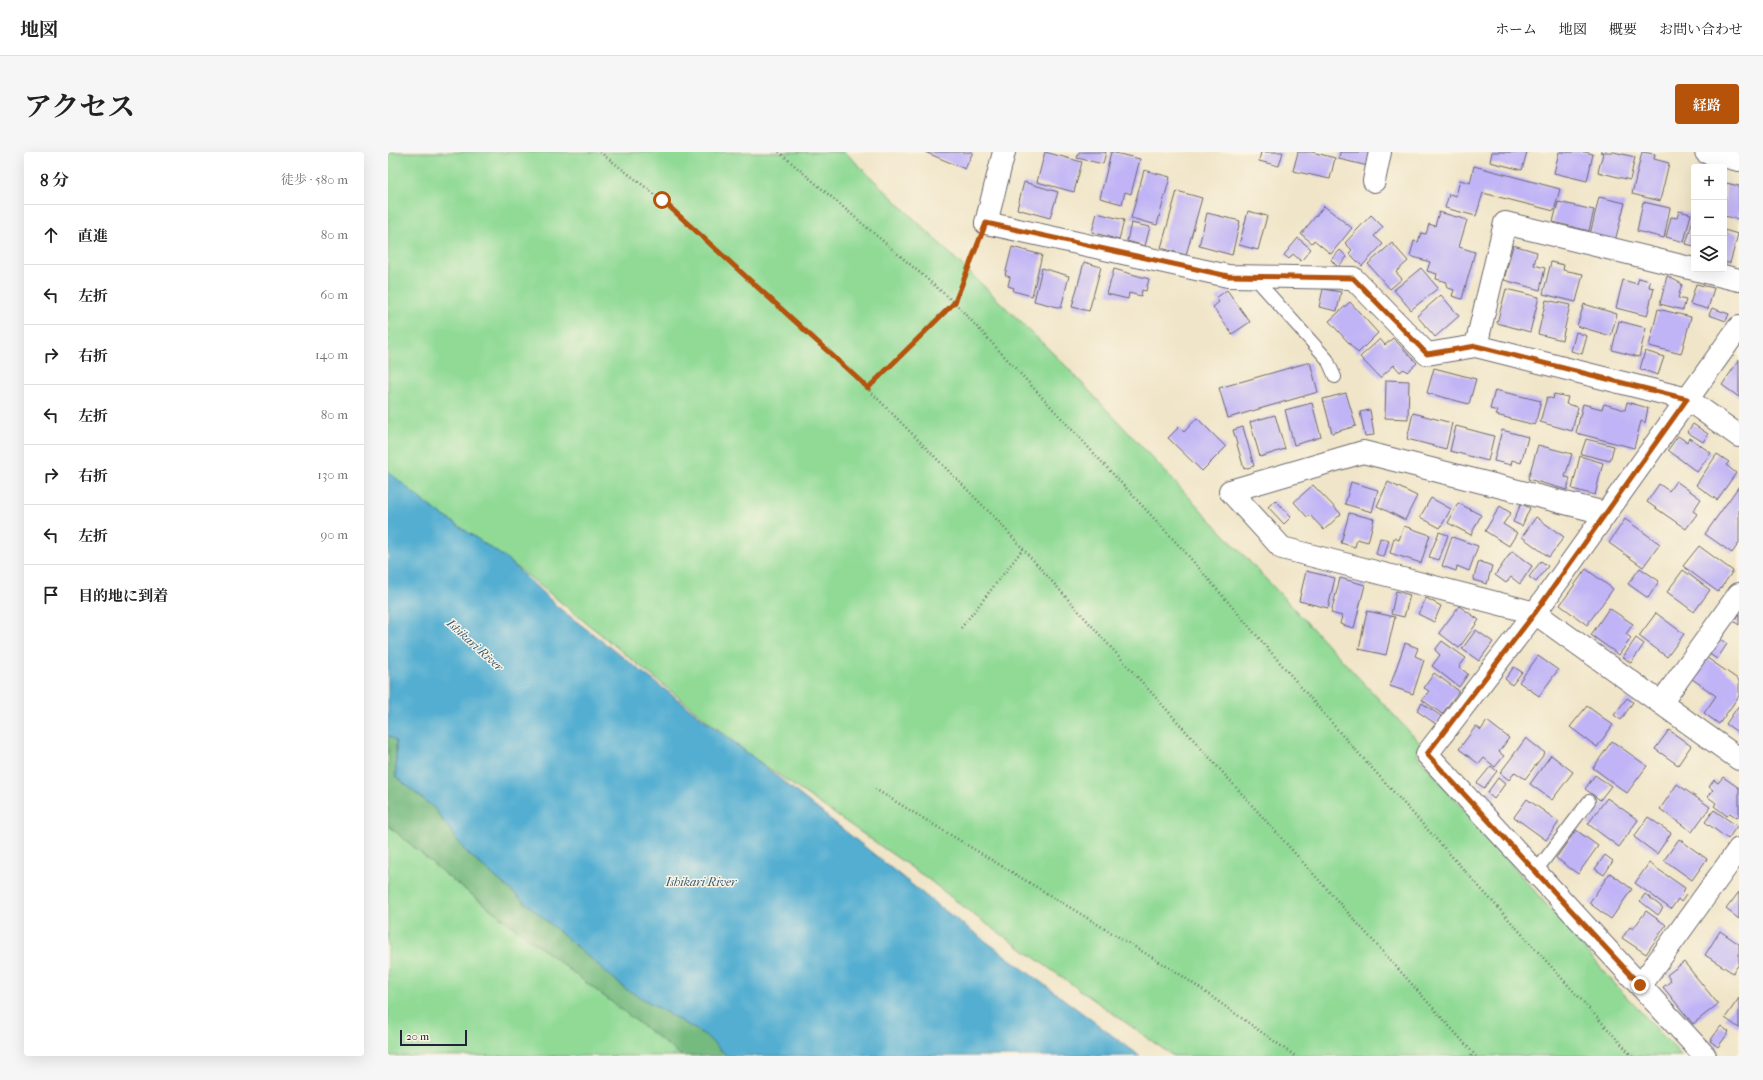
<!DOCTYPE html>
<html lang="ja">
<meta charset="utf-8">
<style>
:root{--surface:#fff;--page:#f6f6f6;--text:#222;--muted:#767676;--line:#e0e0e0;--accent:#b45309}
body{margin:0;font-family:"IM FELL French Canon","Noto Serif JP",serif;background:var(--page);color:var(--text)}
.controls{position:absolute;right:12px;top:12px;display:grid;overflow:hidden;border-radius:4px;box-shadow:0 4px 16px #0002}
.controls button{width:36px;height:36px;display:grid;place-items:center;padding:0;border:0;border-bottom:1px solid var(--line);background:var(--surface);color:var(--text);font:20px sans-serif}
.scale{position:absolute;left:12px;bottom:10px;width:67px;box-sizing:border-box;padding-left:4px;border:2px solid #22223b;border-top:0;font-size:11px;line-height:14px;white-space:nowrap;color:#22223b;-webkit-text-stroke:3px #fcf5e5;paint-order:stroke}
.stop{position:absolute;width:12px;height:12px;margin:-9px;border:3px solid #b45309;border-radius:50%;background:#fff}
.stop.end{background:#b45309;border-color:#fff;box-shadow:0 1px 4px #0008}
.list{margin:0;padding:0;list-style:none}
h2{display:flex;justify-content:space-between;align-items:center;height:52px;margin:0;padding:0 16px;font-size:17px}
h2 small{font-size:13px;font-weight:400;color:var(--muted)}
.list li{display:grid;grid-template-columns:26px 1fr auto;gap:12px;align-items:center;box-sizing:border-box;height:60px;padding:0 16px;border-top:1px solid var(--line)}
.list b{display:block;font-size:15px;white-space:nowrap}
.list em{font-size:13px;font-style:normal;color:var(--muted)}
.icon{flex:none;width:22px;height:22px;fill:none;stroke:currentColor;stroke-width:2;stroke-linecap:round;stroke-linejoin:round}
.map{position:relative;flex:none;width:1351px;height:904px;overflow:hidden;border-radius:4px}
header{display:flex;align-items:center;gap:24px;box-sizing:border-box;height:56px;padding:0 20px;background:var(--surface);border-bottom:1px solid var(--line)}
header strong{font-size:19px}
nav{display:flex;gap:22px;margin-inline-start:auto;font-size:14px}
.intro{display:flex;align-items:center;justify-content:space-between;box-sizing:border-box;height:96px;padding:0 24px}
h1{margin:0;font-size:28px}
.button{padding:10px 18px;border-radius:4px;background:var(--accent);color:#fff;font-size:14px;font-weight:700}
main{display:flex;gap:24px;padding:0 24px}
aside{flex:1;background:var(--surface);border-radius:4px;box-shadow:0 4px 16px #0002}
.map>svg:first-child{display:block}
.green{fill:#91da96;stroke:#5a7e68}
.forest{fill:#74ba7f;stroke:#4b6e5d}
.water{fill:#53aed1;stroke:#3a6886}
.building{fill:#c0b4f6}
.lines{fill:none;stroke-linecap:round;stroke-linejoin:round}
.lane-casing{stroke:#6a666c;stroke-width:14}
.street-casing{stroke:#6a666c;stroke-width:24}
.secondary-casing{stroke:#6a666c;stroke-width:24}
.path{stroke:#6a666c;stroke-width:2.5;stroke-dasharray:1 3;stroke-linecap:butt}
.lane{stroke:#fff;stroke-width:12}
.street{stroke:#fff;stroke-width:22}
.secondary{stroke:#fff;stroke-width:22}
.route{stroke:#b45309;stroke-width:5}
.labels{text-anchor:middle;stroke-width:3;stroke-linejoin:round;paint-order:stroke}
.water-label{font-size:12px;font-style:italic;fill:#365a77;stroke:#fcf5e5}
</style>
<header>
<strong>地図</strong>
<nav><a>ホーム</a><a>地図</a><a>概要</a><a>お問い合わせ</a></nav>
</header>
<div class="intro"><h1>アクセス</h1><a class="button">経路</a></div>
<main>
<aside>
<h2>8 分<small>徒歩 · 580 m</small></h2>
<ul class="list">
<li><svg class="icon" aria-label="ahead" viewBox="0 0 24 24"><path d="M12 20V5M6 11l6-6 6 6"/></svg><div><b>直進</b></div><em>80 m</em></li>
<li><svg class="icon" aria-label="left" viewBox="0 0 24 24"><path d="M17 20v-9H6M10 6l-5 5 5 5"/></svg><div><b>左折</b></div><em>60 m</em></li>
<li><svg class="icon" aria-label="right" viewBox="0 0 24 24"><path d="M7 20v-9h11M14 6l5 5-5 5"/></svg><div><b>右折</b></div><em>140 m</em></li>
<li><svg class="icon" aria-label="left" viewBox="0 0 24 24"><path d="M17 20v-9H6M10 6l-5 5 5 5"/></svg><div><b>左折</b></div><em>80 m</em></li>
<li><svg class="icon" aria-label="right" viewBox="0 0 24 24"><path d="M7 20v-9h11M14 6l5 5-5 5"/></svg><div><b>右折</b></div><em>130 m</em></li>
<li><svg class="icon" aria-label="left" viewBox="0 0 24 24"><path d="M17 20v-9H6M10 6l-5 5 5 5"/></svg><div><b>左折</b></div><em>90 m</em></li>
<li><svg class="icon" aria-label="arrive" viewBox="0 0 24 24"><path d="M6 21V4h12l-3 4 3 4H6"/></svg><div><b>目的地に到着</b></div></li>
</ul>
</aside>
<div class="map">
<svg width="1351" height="904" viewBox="0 0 1351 904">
<rect width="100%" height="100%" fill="#fcf5e5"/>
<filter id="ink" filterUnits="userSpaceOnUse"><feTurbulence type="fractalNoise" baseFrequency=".025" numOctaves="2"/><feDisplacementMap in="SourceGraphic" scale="8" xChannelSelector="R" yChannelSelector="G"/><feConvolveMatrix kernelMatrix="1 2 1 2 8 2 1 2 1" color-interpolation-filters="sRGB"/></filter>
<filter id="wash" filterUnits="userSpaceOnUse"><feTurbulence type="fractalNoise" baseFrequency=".012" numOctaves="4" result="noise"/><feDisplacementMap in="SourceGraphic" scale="16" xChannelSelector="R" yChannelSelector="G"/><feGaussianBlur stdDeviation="0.9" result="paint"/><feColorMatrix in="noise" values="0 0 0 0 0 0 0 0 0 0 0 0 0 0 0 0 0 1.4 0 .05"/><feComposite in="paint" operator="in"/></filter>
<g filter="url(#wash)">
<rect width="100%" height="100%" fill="#f0e5c8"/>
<!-- green -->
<g class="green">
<polygon points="0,0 457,0 676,212 1033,592 1029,603 1233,839 1294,904 785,904 586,763 540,727 366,606 119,407 37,351 0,320"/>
<polygon points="0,673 58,723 294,904 0,904"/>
</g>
<!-- forest -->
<polygon class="forest" points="0,583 8,588 8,625 46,656 77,699 238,837 317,883 339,904 294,904 58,723 0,673"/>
<!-- water -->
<polygon class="water" points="0,319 37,351 119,407 171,456 366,606 548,752 752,904 339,904 317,883 238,837 77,699 46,656 8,625 8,589 0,583"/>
<g id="blocks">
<!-- building -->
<g class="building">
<polygon points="537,0 585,0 577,17"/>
<polygon points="657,0 694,10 686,40 649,30"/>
<polygon points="691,0 718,0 715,12 689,6"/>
<polygon points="723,0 752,7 743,42 737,40 734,52 712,46"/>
<polygon points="873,0 895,0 891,14 871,9"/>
<polygon points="910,0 924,0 947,6 942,27 905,19"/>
<polygon points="952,0 983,0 980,14 951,7"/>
<polygon points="1104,0 1139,0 1134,18 1102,10"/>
<polygon points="1171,0 1197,0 1205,2 1199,29 1166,21"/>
<polygon points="1212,0 1226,0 1247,5 1242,28 1210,20 1215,1"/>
<polygon points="1254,0 1267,2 1266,7 1281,11 1272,49 1244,42"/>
<polygon points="1086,14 1172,37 1166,59 1095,41 1088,64 1057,56 1061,42 1068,44 1072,28 1082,31"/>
<polygon points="756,18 782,25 769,73 743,66"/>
<polygon points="636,30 670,40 662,66 629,57"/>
<polygon points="1338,31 1351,34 1351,67 1336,64"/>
<polygon points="789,39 814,46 798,103 773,96"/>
<polygon points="1211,45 1237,51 1227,89 1202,83"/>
<polygon points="1170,50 1206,58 1201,79 1165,70"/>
<polygon points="1255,50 1282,56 1276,86 1249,79"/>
<polygon points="936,54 964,76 943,102 926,88 924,91 913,82"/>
<polygon points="860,59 879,64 870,98 851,93"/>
<polygon points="1291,59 1303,62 1296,90 1278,85 1283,65 1289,66"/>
<polygon points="1051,60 1079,68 1071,95 1087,100 1074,147 1064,144 1066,138 1058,135 1059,130 1048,127 1049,122 1039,119 1042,110 1022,104 1026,89 1030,90 1033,81 1038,82 1041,72 1047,74"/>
<polygon points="709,61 736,68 731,88 704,80"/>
<polygon points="819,61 852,69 844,103 811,94"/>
<polygon points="983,63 995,75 986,84 995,92 974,114 961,101 964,98 957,91"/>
<polygon points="1306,64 1306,94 1298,92"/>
<polygon points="743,71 762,75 757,94 739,89"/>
<polygon points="1336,78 1350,82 1342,111 1336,110"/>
<polygon points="910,86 923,97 913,109 905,102 901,107 896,103"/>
<polygon points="1004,91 1020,109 1008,120 1014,127 1002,137 980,112"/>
<polygon points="1125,93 1149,100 1146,113 1157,116 1152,138 1116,128"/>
<polygon points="624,95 654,103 644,144 625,139 626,136 620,134 622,125 617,123"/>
<polygon points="952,98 959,105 950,115 943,108"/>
<polygon points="696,110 713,115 701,159 684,155"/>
<polygon points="1163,110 1176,113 1175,118 1195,122 1188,150 1155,142"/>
<polygon points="654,116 681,124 673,156 646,149"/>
<polygon points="1033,116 1050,136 1023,158 1006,138"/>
<polygon points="726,117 761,127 758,139 754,138 753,144 741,141 740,147 719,142"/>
<polygon points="1279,124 1294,132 1290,146 1298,148 1295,158 1272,152"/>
<polygon points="1251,126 1262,129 1261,135 1266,136 1259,164 1228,156 1235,128 1249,132"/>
<polygon points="1308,132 1326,136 1320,157 1302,152"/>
<polygon points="935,137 953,140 949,159 931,155"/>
<polygon points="1118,137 1151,145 1142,180 1109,171"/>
<polygon points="839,138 862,170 844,182 825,155 831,150 828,146"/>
<polygon points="1053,143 1071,164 1047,185 1029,164"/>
<polygon points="1158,148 1182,153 1174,188 1150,182"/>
<polygon points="962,150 990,181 970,201 941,169"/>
<polygon points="1196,152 1229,162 1223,184 1189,174"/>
<polygon points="1324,156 1341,162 1338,169 1321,163"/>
<polygon points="1270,157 1303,165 1293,202 1261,194"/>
<polygon points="1231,169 1258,176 1251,205 1224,198"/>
<polygon points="1188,180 1199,184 1194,202 1183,199"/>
<polygon points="1005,186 1029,211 1019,220 1016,217 1012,220 1006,213 992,226 972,205 992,187 997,193"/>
<polygon points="1257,199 1276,205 1270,223 1252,217"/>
<polygon points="1351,208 1351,245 1334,233"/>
<polygon points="922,210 930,240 840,266 831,236"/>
<polygon points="1046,216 1088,227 1081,252 1039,241"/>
<polygon points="998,228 1021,229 1020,267 997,266"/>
<polygon points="1107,238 1153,249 1147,273 1108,263 1110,259 1102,257"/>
<polygon points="958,241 968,274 944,281 935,247"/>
<polygon points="1166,242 1180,245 1178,252 1190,255 1184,279 1152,270 1159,245 1165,247"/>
<polygon points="1239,250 1260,256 1257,271 1253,269 1246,296 1188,281 1195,252 1214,257 1216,252 1237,258"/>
<polygon points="924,251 933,285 906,293 897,258"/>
<polygon points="982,258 986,283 977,284 972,260"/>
<polygon points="1025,261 1064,271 1058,297 1019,287"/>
<polygon points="887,263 897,297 872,305 862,270"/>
<polygon points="809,266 838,295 814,319 780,286 791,275 796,280"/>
<polygon points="1305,272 1320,282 1315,290 1299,280"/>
<polygon points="1068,274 1106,284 1100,309 1062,299"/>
<polygon points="855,275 866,314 856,317 845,278"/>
<polygon points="1114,278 1140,285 1133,311 1124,308 1123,313 1106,309"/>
<polygon points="1290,284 1299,290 1302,286 1323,301 1309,320 1280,298"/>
<polygon points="1198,287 1226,294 1222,309 1193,302"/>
<polygon points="1150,293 1184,302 1177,325 1182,326 1179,338 1140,327"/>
<polygon points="1329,302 1341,310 1338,313 1348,321 1329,348 1308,333"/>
<polygon points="1192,304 1215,311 1207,343 1184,337"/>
<polygon points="1288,329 1313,347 1305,359 1309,362 1298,377 1259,350 1271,332 1281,339"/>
<polygon points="963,330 990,338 984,360 957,352"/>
<polygon points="1000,330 1029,344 1017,368 989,354"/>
<polygon points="925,333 953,362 936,378 922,363 919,365 906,350"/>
<polygon points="1351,334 1351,391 1344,401 1317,382"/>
<polygon points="1043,346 1063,357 1052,376 1032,365"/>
<polygon points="887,348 903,365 896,372 880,355"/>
<polygon points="1070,351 1093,363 1083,383 1060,371"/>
<polygon points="1133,352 1142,356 1134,374 1125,370"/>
<polygon points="1112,354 1123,361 1115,372 1129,381 1121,394 1097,379"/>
<polygon points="961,361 986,367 980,390 969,387 967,395 953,391"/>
<polygon points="1148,365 1176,385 1161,405 1134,385"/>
<polygon points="1237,367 1272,392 1255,415 1221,391"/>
<polygon points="1016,374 1042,383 1033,411 1002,401 1006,386 1011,388"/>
<polygon points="1051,380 1060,383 1051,408 1041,405"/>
<polygon points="1064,385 1090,394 1081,419 1069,414 1068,419 1054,414"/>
<polygon points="992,386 1001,388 996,405 988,402"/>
<polygon points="1311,394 1345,419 1330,440 1295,414"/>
<polygon points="1124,399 1144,414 1132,432 1123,425 1118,431 1107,423"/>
<polygon points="1091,409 1104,414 1099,432 1085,428"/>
<polygon points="1153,409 1160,414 1148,430 1141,425"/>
<polygon points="1252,416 1271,429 1260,446 1240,432"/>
<polygon points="1198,417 1225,437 1199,473 1172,453"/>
<polygon points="1295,418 1322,438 1306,460 1279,440"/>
<polygon points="918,419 947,426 940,456 911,449"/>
<polygon points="952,426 977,433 966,476 952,472 954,464 943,461"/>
<polygon points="1008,439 1022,443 1016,465 1003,462"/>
<polygon points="1038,446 1053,454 1046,470 1030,462"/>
<polygon points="1071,454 1091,468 1071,496 1051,481"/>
<polygon points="1221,456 1245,472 1238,482 1243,486 1231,503 1203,483"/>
<polygon points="979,459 1007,465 998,503 971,497"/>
<polygon points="1351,459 1351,473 1344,468"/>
<polygon points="1268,461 1296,482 1279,505 1251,484"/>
<polygon points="1088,478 1105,490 1091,509 1074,497"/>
<polygon points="1328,484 1339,492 1329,507 1318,500"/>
<polygon points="1248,486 1256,492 1243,511 1235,505"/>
<polygon points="1054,489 1078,506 1071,515 1080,522 1071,535 1044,514 1052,503 1047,498"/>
<polygon points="1017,491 1030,496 1027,504 1036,508 1025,542 1002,534"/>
<polygon points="1315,503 1351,528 1351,544 1331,572 1316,561 1328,544 1300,524"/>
<polygon points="1150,504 1170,518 1151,544 1131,530"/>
<polygon points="1126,515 1134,520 1124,533 1117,527"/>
<polygon points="1046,521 1071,539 1054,562 1034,548 1041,539 1036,536"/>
<polygon points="1239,546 1245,550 1233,568 1226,563"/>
<polygon points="1034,551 1053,564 1048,572 1029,559"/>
<polygon points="1351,553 1351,581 1338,572"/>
<polygon points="1199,554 1225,573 1209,595 1182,575"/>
<polygon points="1099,569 1121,586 1111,600 1116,604 1107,615 1096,606 1091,612 1071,597 1088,574 1093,578"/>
<polygon points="1281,578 1303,594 1290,613 1267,597"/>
<polygon points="1138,586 1157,601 1137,627 1127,620 1121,628 1112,621"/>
<polygon points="1224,589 1259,614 1239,641 1205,616"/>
<polygon points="1163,603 1185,620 1164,648 1142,632"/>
<polygon points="1103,614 1109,619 1096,636 1089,631"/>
<polygon points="1207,623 1223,634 1212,648 1197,637"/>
<polygon points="1335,625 1351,636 1351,664 1349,666 1342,661 1339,664 1326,654 1328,651 1320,645 1325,638 1321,635 1326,628 1330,631"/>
<polygon points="1110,626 1117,632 1106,647 1099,641"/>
<polygon points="1289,632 1322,655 1304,680 1272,657"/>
<polygon points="1219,646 1250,668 1231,695 1200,672"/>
<polygon points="1139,647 1171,670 1158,688 1126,665"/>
<polygon points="1326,658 1349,674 1340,687 1317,670"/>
<polygon points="1260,665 1283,681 1269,702 1246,685"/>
<polygon points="1188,678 1210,694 1190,722 1168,706"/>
<polygon points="1291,687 1319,707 1304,728 1276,708"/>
<polygon points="1217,703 1225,709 1216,723 1207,717"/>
<polygon points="1261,711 1297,736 1295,740 1298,743 1293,750 1290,747 1283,757 1247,731"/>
<polygon points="1222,721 1244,737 1223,767 1201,751"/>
<polygon points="1351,740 1351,767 1338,757"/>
<polygon points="1257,742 1275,756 1270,763 1252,749"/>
<polygon points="1258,759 1278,773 1258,802 1234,786 1242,775 1245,777"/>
<polygon points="1332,779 1351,792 1351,812 1345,821 1317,803"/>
<polygon points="1296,810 1330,852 1305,872 1275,835 1283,829 1279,823"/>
<polygon points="1351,846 1351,876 1337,866"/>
<polygon points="1333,874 1341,880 1330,895 1322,889"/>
</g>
</g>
</g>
<g filter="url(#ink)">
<use href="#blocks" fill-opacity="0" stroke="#6a666c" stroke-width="1"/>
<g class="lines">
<defs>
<g id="lane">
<polyline points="866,125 939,207 947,225"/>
<polyline points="1148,719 1201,649"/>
</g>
<g id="street">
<polyline points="1318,0 1351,8"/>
<polyline points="986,29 992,0"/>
<polyline points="598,71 840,124 965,126 1039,202 1088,194 1299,247 1351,284"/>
<polyline points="1088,194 1117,71 1351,128"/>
<polyline points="1217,361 975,300 842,339 894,396 1147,461 1351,607"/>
<polyline points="1273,551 1351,442"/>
<polyline points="1253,833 1351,697"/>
<polyline points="1317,904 1039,602 1147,461 1351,175"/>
</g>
<polyline id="secondary" points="598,71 616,0"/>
</defs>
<!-- lane casing -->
<use href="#lane" class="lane-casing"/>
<!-- street casing -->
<use href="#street" class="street-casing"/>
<!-- secondary casing -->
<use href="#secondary" class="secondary-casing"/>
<!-- path -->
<g class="path">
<polyline points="212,0 274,48 480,237 611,370 1088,904"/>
<polyline points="391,0 567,151 797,400 955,584 1244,904"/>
<polyline points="480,237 567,151 590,91"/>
<polyline points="573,476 635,397"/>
<polyline points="487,637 793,823 907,904"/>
<polyline points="1083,904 1085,901"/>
</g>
<!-- lane -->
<use href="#lane" class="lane"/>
<!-- street -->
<use href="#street" class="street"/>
<!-- secondary -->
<use href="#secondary" class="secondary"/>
</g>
</g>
<g class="lines" filter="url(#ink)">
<!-- route -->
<polyline class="route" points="274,48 480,236 567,150 598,71 840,124 965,126 1039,202 1088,194 1299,247 1147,461 1039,602 1252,833"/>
</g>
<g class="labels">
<!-- water labels -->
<g class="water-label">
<text transform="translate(87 493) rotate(42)" y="4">Ishikari River</text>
<text x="313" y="734">Ishikari River</text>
</g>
</g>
</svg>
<div class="controls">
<button>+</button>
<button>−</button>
<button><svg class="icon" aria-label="layers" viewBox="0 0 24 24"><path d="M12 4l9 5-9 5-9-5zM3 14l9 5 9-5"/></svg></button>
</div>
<div class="scale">20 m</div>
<div class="stop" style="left:274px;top:48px"></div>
<div class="stop end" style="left:1252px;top:833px"></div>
</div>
</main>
